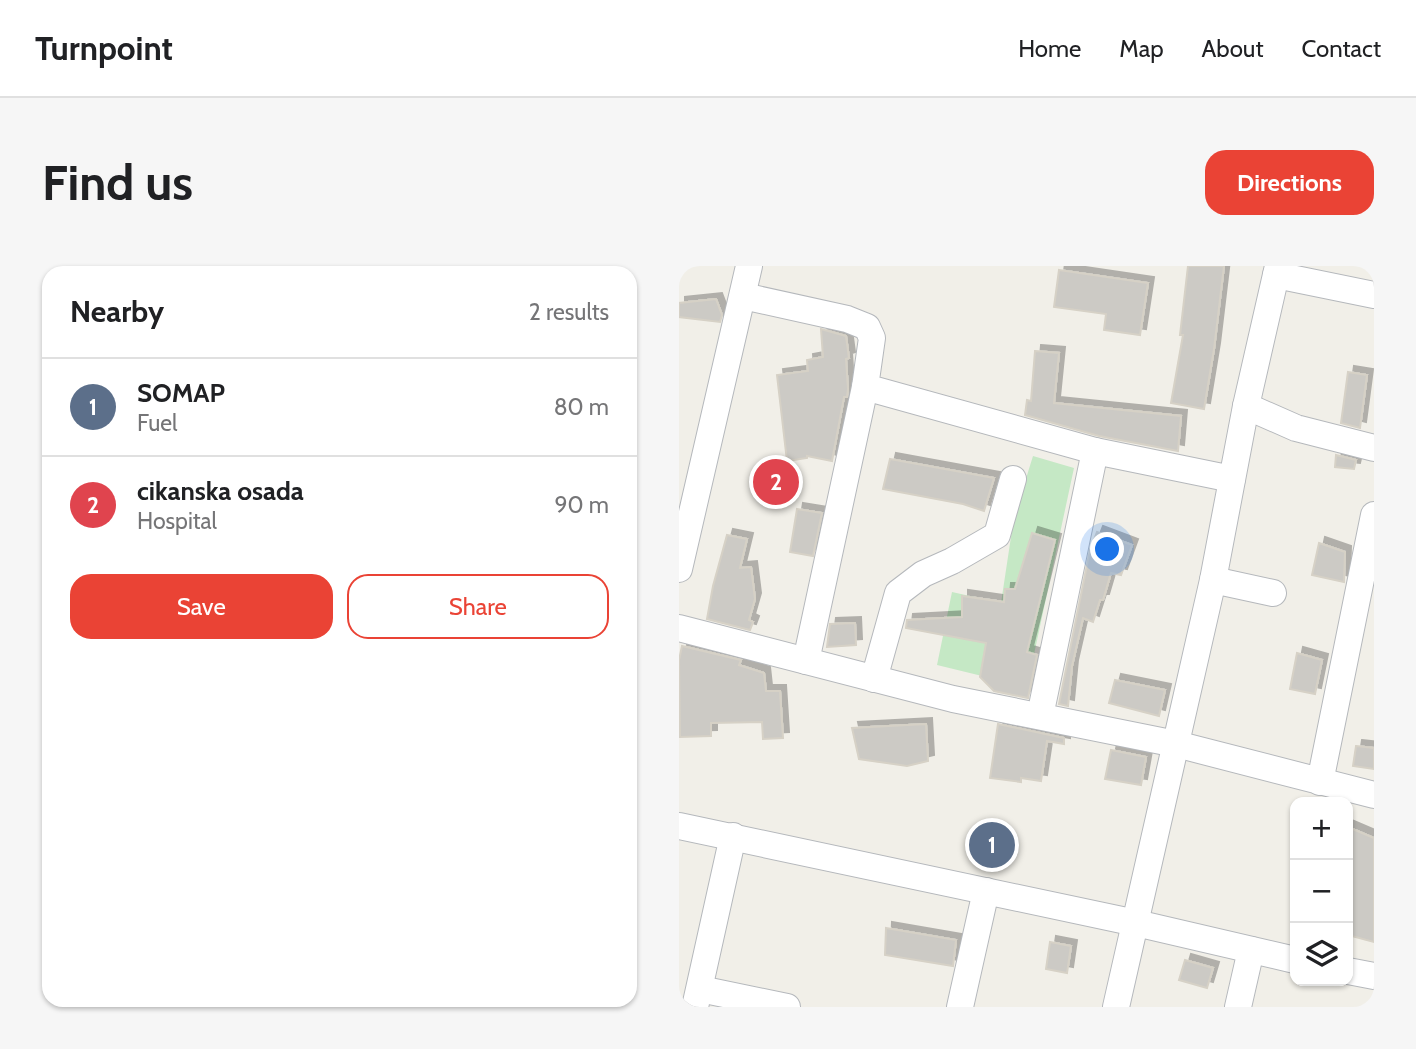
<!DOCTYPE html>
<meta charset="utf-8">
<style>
:root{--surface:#fff;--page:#f6f6f6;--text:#202124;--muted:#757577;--line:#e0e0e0;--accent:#ea4335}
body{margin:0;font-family:Cabin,sans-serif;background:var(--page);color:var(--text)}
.controls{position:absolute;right:21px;bottom:21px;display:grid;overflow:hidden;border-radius:14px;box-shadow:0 2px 5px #0004}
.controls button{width:63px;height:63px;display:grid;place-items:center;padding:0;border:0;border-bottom:2px solid var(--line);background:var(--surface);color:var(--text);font:35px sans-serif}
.you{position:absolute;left:429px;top:284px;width:24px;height:24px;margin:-18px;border:5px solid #fff;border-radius:50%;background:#1a73e8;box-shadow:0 0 0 10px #1a73e833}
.badge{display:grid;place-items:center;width:46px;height:46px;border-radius:50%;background:var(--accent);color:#fff;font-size:23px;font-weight:700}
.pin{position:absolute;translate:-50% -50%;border:4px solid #fff;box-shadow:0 2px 7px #0006}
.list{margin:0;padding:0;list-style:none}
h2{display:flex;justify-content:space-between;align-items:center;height:91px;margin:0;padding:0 28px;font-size:30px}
h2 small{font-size:23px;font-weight:400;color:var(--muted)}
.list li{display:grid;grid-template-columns:46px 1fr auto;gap:21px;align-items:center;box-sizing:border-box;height:98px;padding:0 28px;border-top:2px solid var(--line)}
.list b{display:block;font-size:26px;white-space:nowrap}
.list p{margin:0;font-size:23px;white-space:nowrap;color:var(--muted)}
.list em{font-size:23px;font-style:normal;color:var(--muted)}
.actions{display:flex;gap:14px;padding:21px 28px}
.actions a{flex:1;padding:16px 0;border:2px solid var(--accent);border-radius:21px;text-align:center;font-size:24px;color:var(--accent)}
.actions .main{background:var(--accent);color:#fff}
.icon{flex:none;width:38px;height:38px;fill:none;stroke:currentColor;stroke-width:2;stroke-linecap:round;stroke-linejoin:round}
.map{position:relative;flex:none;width:695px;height:741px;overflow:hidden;border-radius:21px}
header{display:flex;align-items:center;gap:42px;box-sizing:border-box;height:98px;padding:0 35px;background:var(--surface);border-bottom:2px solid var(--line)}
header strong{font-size:33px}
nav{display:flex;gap:38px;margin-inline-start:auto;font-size:24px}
.intro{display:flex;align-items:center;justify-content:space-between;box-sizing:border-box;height:168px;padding:0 42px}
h1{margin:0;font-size:49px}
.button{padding:18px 32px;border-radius:21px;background:var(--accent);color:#fff;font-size:24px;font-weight:700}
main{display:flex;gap:42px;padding:0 42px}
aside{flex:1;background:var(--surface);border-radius:21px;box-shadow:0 2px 5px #0004}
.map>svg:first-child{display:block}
.green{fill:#c5e8c5}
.building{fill:#cccac5;stroke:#d6d1c6;stroke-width:2;filter:url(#shadow)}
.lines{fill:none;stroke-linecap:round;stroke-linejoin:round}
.minor-casing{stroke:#b5b8bc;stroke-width:28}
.minor{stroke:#fff;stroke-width:26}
</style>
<header>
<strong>Turnpoint</strong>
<nav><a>Home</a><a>Map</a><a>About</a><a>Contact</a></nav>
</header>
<div class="intro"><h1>Find us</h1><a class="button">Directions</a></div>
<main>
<aside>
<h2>Nearby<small>2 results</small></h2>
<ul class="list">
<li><span class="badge" style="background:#5c6f8a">1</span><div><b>SOMAP</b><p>Fuel</p></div><em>80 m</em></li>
<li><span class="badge" style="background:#e0444e">2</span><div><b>cikanska osada</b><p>Hospital</p></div><em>90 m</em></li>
</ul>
<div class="actions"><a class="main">Save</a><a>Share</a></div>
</aside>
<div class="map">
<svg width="695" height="741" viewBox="0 0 695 741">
<defs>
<filter id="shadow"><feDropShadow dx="6" dy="-6" stdDeviation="0" flood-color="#0004"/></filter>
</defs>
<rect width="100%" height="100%" fill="#f1efe8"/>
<!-- green -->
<polygon class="green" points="354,190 395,202 348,421 258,399 273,326 322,337 335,251"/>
<!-- building -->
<g class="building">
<polygon points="509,0 545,0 535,83 525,143 492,137 504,69 501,69"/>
<polygon points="380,4 469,17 461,69 425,64 427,48 375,41"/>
<polygon points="37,33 43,49 41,56 0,51 0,37"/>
<polygon points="142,63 167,70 170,92 167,93 169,123 168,131 165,131 153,195 128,190 128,192 108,195 98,109 129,105 128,94 144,91"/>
<polygon points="356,85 380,87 375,137 502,150 499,185 420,170 346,149 348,134 352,135"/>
<polygon points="669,106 688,109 681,162 662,157"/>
<polygon points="657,189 677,194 675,203 656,201"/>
<polygon points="211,193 315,212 305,245 284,238 204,223"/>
<polygon points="118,243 143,247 134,290 111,286"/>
<polygon points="418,266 453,279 442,309 432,307 424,334 421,334 414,356 404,352 393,400 389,440 380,438 411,284"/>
<polygon points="353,267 376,274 348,386 358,389 349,432 315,425 301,411 307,377 227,362 228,354 283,351 283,330 325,336 326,323 336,323"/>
<polygon points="48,269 68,273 61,302 72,301 76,333 70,354 74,356 71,364 28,353 34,320"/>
<polygon points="640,277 666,286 665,316 633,309"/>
<polygon points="176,357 177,379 148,381 151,358"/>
<polygon points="3,380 62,394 60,399 85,407 87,425 101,425 104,472 84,473 83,456 32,457 32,470 1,471 0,394"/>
<polygon points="618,387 643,394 636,428 611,423"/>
<polygon points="436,414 486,424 480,450 430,437"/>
<polygon points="247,458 249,495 228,500 180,493 173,462"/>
<polygon points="319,458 385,472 385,478 368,475 362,515 342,512 342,516 311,512"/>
<polygon points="677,480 695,482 695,503 674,500"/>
<polygon points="432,484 467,491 462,519 426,513"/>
<polygon points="669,561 695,572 695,676 669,669"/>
<polygon points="207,662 277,674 274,700 206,689"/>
<polygon points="371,676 392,680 388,707 367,703"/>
<polygon points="506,694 534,702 528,722 500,714"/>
</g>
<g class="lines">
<defs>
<g id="minor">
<polyline points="597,9 695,29"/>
<polyline points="64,30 168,53 188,61 193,72 186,121 416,185 553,213"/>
<polyline points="567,140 617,162 695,182"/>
<polyline points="0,303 70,0"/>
<polyline points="534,314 594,327"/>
<polyline points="0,362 274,433 497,478 695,529"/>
<polyline points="127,395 186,121"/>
<polyline points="195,413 219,327 244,308 273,295 318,269 334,213"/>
<polyline points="361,450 416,185"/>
<polyline points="641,516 695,249"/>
<polyline points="0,560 457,657 616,694"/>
<polyline points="669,705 695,710"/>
<polyline points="21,723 108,741"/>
<polyline points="16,741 54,570"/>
<polyline points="281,741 307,625"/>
<polyline points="437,741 534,314 567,140 599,0"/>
<polyline points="559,741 572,684"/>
</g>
</defs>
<!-- minor casing -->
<use href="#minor" class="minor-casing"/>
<!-- minor -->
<use href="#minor" class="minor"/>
</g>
</svg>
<div class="controls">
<button>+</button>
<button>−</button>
<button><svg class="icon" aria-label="layers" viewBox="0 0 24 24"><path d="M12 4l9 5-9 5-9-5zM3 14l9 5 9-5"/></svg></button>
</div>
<div class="you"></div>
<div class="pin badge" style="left:313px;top:579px;background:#5c6f8a">1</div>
<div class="pin badge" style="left:97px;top:216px;background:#e0444e">2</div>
</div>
</main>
